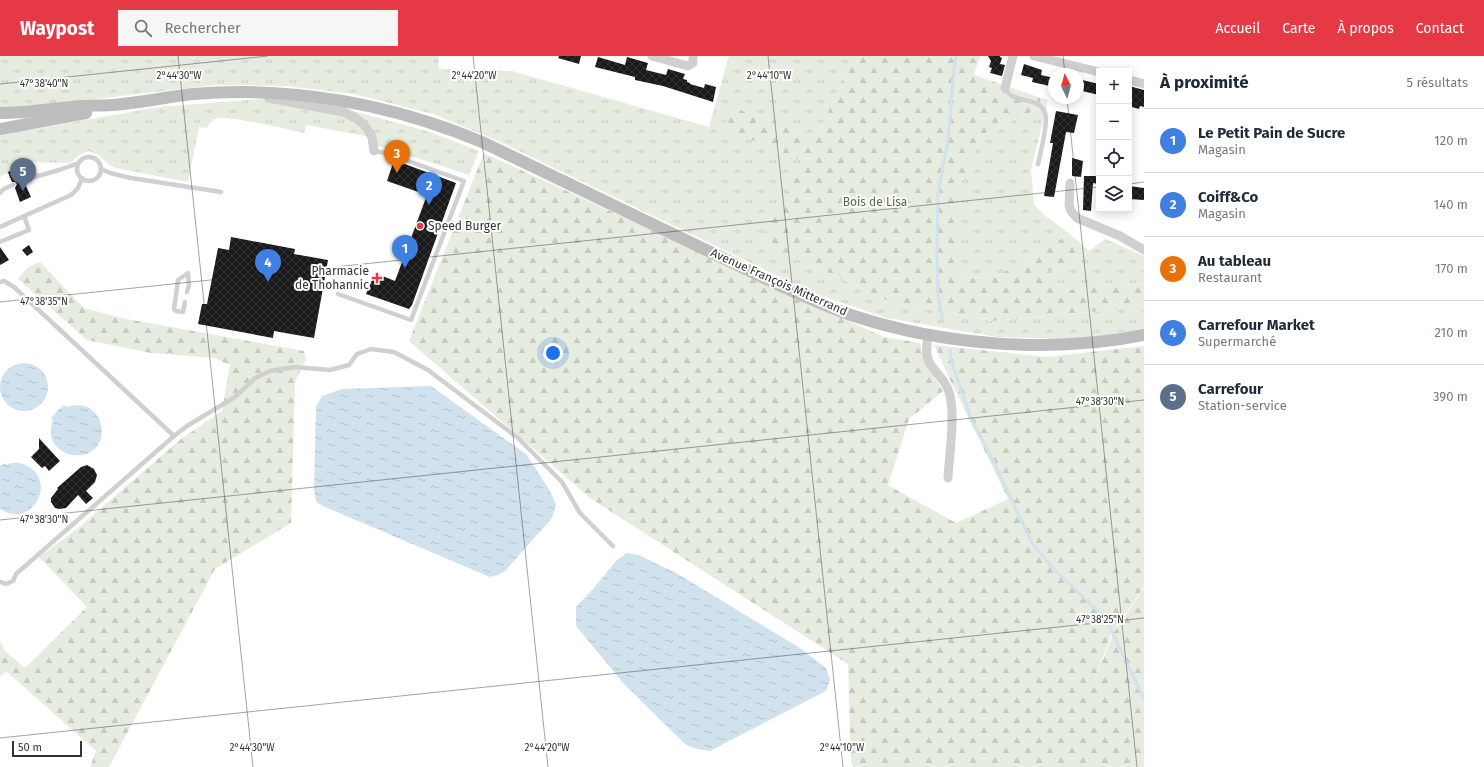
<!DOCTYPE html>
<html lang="fr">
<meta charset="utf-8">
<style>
:root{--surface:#fff;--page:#f6f6f7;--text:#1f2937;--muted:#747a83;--line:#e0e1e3;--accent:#e63946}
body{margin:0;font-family:"Fira Sans",sans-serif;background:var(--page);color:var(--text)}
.controls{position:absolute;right:12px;top:12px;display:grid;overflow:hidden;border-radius:0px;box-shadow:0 2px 10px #0003}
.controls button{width:36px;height:36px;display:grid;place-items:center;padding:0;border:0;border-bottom:1px solid var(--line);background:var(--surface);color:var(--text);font:20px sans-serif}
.compass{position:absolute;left:1048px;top:12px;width:36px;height:36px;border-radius:50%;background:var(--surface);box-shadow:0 2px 10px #0003;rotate:354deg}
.scale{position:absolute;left:12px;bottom:10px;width:70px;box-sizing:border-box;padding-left:4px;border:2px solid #333;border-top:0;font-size:11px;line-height:14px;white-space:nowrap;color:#333;-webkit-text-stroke:3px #fff;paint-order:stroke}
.you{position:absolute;left:553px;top:297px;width:14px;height:14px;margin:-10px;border:3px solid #fff;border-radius:50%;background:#1a73e8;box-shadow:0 0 0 6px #1a73e833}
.badge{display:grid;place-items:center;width:26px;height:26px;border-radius:50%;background:var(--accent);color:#fff;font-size:13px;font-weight:700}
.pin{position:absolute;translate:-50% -33px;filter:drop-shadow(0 1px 2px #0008)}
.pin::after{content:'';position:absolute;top:21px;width:14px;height:12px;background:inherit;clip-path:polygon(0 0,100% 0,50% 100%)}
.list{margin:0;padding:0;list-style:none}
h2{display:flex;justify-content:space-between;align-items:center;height:52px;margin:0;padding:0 16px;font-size:17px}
h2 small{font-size:13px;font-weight:400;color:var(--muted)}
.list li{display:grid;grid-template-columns:26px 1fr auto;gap:12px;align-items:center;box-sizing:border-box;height:64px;padding:0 16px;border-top:1px solid var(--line)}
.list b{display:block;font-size:15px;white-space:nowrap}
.list p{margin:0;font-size:13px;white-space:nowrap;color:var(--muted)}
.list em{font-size:13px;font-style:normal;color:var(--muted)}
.icon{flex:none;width:22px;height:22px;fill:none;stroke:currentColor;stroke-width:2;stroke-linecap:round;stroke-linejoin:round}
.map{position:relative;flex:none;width:1144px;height:711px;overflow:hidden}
header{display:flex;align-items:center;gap:24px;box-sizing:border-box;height:56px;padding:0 20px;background:var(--accent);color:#fff}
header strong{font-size:19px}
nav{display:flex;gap:22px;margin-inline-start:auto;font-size:14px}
.search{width:280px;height:36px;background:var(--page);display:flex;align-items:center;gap:10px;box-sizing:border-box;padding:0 14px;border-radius:0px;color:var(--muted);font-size:15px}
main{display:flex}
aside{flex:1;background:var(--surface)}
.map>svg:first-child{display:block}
.grass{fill:url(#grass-tufts)}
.forest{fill:url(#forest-firs)}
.water{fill:url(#water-ripples)}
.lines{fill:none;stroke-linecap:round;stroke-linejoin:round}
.stream{stroke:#cfe2ee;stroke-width:3}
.building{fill:url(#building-cross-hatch)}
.service{stroke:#d0d0d0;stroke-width:4.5}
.minor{stroke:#d0d0d0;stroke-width:9}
.secondary{stroke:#bdbdbd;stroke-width:12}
.ticks{fill:none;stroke:#333;stroke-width:1;stroke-opacity:0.45}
.poi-dot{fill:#e63946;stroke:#fff;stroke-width:1.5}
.labels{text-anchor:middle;stroke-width:4;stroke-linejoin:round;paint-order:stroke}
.park-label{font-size:12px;fill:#56703f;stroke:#fff}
.poi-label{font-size:12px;fill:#333;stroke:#fff;text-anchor:start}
.street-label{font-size:12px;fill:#333;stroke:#fff}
.ticks-label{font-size:10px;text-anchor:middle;fill:#333;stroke:#fff;stroke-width:4;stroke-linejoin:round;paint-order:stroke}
</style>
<header>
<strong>Waypost</strong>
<div class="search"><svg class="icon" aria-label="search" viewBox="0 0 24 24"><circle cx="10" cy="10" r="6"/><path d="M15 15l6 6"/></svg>Rechercher</div>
<nav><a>Accueil</a><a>Carte</a><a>À propos</a><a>Contact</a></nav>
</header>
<main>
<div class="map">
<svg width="1144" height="711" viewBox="0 0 1144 711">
<defs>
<pattern id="grass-tufts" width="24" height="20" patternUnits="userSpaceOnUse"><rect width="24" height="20" fill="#e6ecdf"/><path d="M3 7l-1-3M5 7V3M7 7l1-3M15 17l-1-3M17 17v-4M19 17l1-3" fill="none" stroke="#c6cbc0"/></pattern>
<pattern id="forest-firs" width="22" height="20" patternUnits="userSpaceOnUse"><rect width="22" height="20" fill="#e6ecdf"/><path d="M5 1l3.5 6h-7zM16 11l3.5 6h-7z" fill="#c6cbc0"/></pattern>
<pattern id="water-ripples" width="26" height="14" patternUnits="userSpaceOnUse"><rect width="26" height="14" fill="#cfe2ee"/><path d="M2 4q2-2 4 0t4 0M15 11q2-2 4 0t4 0" fill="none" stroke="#b2c2cd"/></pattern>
<pattern id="building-cross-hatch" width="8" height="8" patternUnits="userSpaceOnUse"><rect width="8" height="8" fill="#1a1a1a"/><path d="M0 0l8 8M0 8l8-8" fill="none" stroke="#333"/></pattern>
</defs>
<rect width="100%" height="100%" fill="#fff"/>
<!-- grass -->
<g class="grass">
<polygon points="0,0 438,0 439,13 512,15 709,71 729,0 853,0 817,81 734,52 723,72 804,105 761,185 890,246 992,265 1102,255 1144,247 1144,273 1078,283 997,281 887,262 813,237 498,85 433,58 354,38 285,30 215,29 19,52 0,51"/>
<polygon points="1041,42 1048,44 1031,113 1034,149 1047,161 1070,178 994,222 957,221 957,133 984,78 1037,53"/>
<path d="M 261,43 L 338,51 L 430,76 L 479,95 L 469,119 L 383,91 L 370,89 L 371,81 L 306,69 L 304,77 C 288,74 227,58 215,63 C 211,65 209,68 207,72 L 199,71 L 188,126 L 116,112 L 108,108 L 99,99 L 88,95 L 76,101 L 71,107 L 30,106 L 18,111 L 0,121 L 0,79 L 159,51 Z"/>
<polygon points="1105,183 1144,200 1144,227 1065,234 1049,216 1089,195"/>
</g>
<!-- forest -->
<g class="forest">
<polygon points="853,0 980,0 974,19 1041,42 1037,53 984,78 957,133 957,221 994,222 1070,178 1089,195 1049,216 1065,234 1144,227 1144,247 1102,255 992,265 890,246 761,185 803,105 722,72 734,52 817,81"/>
<polygon points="484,97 884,281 920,287 924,305 943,335 909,363 888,429 956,467 1008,443 955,334 934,289 1046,301 1144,290 1144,531 1112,577 1093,627 1114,576 1144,532 1144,711 853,711 851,706 848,608 590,442 409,285"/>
<polygon points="40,206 84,252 121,262 304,295 306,303 295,326 291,467 215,513 109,711 90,711 96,695 6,615 0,621 0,585 5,595 25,612 87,551 39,501 77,473 181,383 222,355 230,309 214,302 151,297 87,284 18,223 28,211"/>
</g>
<!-- water -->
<g class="water">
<circle cx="24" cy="331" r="24"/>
<polygon points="431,330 527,399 550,435 556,449 552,462 505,515 498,519 490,521 325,451 316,446 314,433 316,351 322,340 342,333"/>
<path d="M 64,349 L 67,351 C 77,348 87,348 95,357 C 100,362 102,369 102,376 C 99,415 38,401 53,364 L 51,363 L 57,355 Z"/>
<path d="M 5,407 L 6,409 C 13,406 20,406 27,410 C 58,425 32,474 0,453 L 0,410 Z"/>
<polygon points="627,497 638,499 676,517 800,592 826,612 830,624 826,635 710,695 697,693 686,689 624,628 576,570 576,551 593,533 616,505"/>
</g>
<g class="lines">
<!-- stream -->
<g class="stream">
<polyline points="943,264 938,239 937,191 938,137 948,85 953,22 956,0"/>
<polyline points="950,294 951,304 971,363 989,396 1033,489 1053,512 1106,563 1144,643"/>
</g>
</g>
<!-- building -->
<g class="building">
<polygon points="559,0 581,0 579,8 558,2"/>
<polygon points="988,0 1000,0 1000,1 1002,2 1000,8 1005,9 1002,20 990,17 992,12 989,11 991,5"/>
<polygon points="598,1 625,9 627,1 648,7 646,14 666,19 668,13 685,18 683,23 687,24 687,26 690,27 690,28 704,32 705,28 716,31 713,46 663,30 635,24 635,21 595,11"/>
<polygon points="1024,8 1042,14 1041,19 1054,22 1054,31 1032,26 1033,22 1021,19"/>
<polygon points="1078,23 1099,28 1099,39 1078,34"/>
<polygon points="1129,30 1144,34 1144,51 1140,50 1139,53 1132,51 1132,49 1129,48"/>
<polygon points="1056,55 1078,59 1074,77 1066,76 1054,141 1044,140 1053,87 1050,87"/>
<polygon points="1072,102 1083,105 1081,121 1072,120"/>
<polygon points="394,104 456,127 412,249 409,253 366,238 375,217 395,225 427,139 387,125"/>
<polygon points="18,111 22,121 21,125 25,128 31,141 20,146 15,132 17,128 15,126 12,126 8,116"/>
<polygon points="1084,120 1098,120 1098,128 1093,127 1091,155 1083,154"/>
<polygon points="1129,130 1144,132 1144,144 1129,143"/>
<polygon points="231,181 295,193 294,198 328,204 314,282 274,275 273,282 198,268 202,248 207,248 218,192 229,194"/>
<polygon points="29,189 33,196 27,200 22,194"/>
<polygon points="0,191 9,204 0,209"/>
<polygon points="39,382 60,405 49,415 45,410 42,412 31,401 39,393"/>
<polygon points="87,409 94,413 97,419 95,426 86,435 93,442 86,448 78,439 66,452 59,453 55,452 51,446 51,442 58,433 57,432 81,411"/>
</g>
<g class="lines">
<!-- service -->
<g class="service">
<path d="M 1005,32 C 1012,50 1045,38 1046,62 C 1046,75 1041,95 1038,108"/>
<circle cx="89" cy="113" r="12"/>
<polyline points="101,113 110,117 131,122 221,136"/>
<polyline points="24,124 59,114 79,107"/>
<polyline points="0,137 4,133 13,129"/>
<polyline points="0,171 71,139 78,132 82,122"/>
<polyline points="0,186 29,174 24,160"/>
<polyline points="0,226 4,225 14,231 174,380"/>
<polyline points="338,238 411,264 464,125 386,97 374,95"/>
<polyline points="185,246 183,256 176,255 174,253 178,224 188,217 189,229 187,236"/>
<polyline points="0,526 6,528 13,525 16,518 174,380 187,370 235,341 255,322 270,315 295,311 330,314 349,309 357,298 371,293 394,296 428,314 518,382 562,426 580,457 613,490"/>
</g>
<!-- minor -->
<g class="minor">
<polyline points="652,0 688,10 693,7 693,0"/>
<polyline points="1034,0 1099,16"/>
<polyline points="1129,24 1144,28"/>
<polyline points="1005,32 1013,0"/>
<polyline points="268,41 273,43 344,56 357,63 366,71 372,81 374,95"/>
<polyline points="1070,127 1069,149 1071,155 1077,162 1120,180 1144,194"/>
<path d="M 928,278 C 927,287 925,298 929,306 C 935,317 945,323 949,336 C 956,357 949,400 948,422"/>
</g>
<!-- secondary -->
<g class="secondary">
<path d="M 0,57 C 24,57 48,53 72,51 C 86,49 98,50 112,49 C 139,47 166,41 193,38 C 292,30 391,48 482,86 L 781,230 C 804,240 827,251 851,259 C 941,289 1051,298 1144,279"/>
<polyline points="0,73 86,57"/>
</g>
</g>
<!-- ticks -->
<path class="ticks" d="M 178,0 L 253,711M 473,0 L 548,711M 768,0 L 843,711M 1063,0 L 1065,18M 0,28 L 268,0M 1067,42 L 1137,711M 1129,128 L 1144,126M 0,246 L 1099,131M 0,464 L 1144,344M 0,682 L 1144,562"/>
<!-- markers -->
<g class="poi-dot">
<circle cx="420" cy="170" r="4"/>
<path d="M375 216h4v4h4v4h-4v4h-4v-4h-4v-4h4z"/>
</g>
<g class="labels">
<!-- park labels -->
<g class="park-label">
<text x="875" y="150">Bois de Lisa</text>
</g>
<!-- poi labels -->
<g class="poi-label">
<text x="428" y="174">Speed Burger</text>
<text x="369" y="219" text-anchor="end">Pharmacie<tspan x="369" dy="14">de Thohannic</tspan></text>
</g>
<!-- street labels -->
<g class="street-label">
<text transform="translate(779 226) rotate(24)" y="4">Avenue François Mitterrand</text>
</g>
</g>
<g class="ticks-label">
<text x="179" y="23">2°44'30"W</text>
<text x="474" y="23">2°44'20"W</text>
<text x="769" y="23">2°44'10"W</text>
<text x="44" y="31">47°38'40"N</text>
<text x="44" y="249">47°38'35"N</text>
<text x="1100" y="349">47°38'30"N</text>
<text x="44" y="467">47°38'30"N</text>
<text x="1100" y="567">47°38'25"N</text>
<text x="252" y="695">2°44'30"W</text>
<text x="547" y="695">2°44'20"W</text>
<text x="842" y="695">2°44'10"W</text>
</g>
</svg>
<div class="controls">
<button>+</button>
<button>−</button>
<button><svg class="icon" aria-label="locate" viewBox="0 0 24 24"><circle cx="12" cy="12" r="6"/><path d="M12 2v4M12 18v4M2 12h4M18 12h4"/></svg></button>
<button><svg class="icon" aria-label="layers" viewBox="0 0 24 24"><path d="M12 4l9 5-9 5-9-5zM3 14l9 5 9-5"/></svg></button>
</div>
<svg class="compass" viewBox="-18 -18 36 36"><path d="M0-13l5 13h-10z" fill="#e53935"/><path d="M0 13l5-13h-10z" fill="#747a83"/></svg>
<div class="scale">50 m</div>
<div class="you"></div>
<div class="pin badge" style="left:405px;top:212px;background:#3f7fe0">1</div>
<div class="pin badge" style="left:429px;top:149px;background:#3f7fe0">2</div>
<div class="pin badge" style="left:397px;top:117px;background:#e8710a">3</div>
<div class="pin badge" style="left:268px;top:226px;background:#3f7fe0">4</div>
<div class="pin badge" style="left:23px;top:135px;background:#5c6f8a">5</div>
</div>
<aside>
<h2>À proximité<small>5 résultats</small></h2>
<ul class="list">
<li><span class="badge" style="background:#3f7fe0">1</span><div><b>Le Petit Pain de Sucre</b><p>Magasin</p></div><em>120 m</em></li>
<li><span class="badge" style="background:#3f7fe0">2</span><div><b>Coiff&amp;Co</b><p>Magasin</p></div><em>140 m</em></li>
<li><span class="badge" style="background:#e8710a">3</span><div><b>Au tableau</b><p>Restaurant</p></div><em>170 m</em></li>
<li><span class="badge" style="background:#3f7fe0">4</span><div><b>Carrefour Market</b><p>Supermarché</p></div><em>210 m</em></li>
<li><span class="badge" style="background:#5c6f8a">5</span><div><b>Carrefour</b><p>Station-service</p></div><em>390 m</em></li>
</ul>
</aside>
</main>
